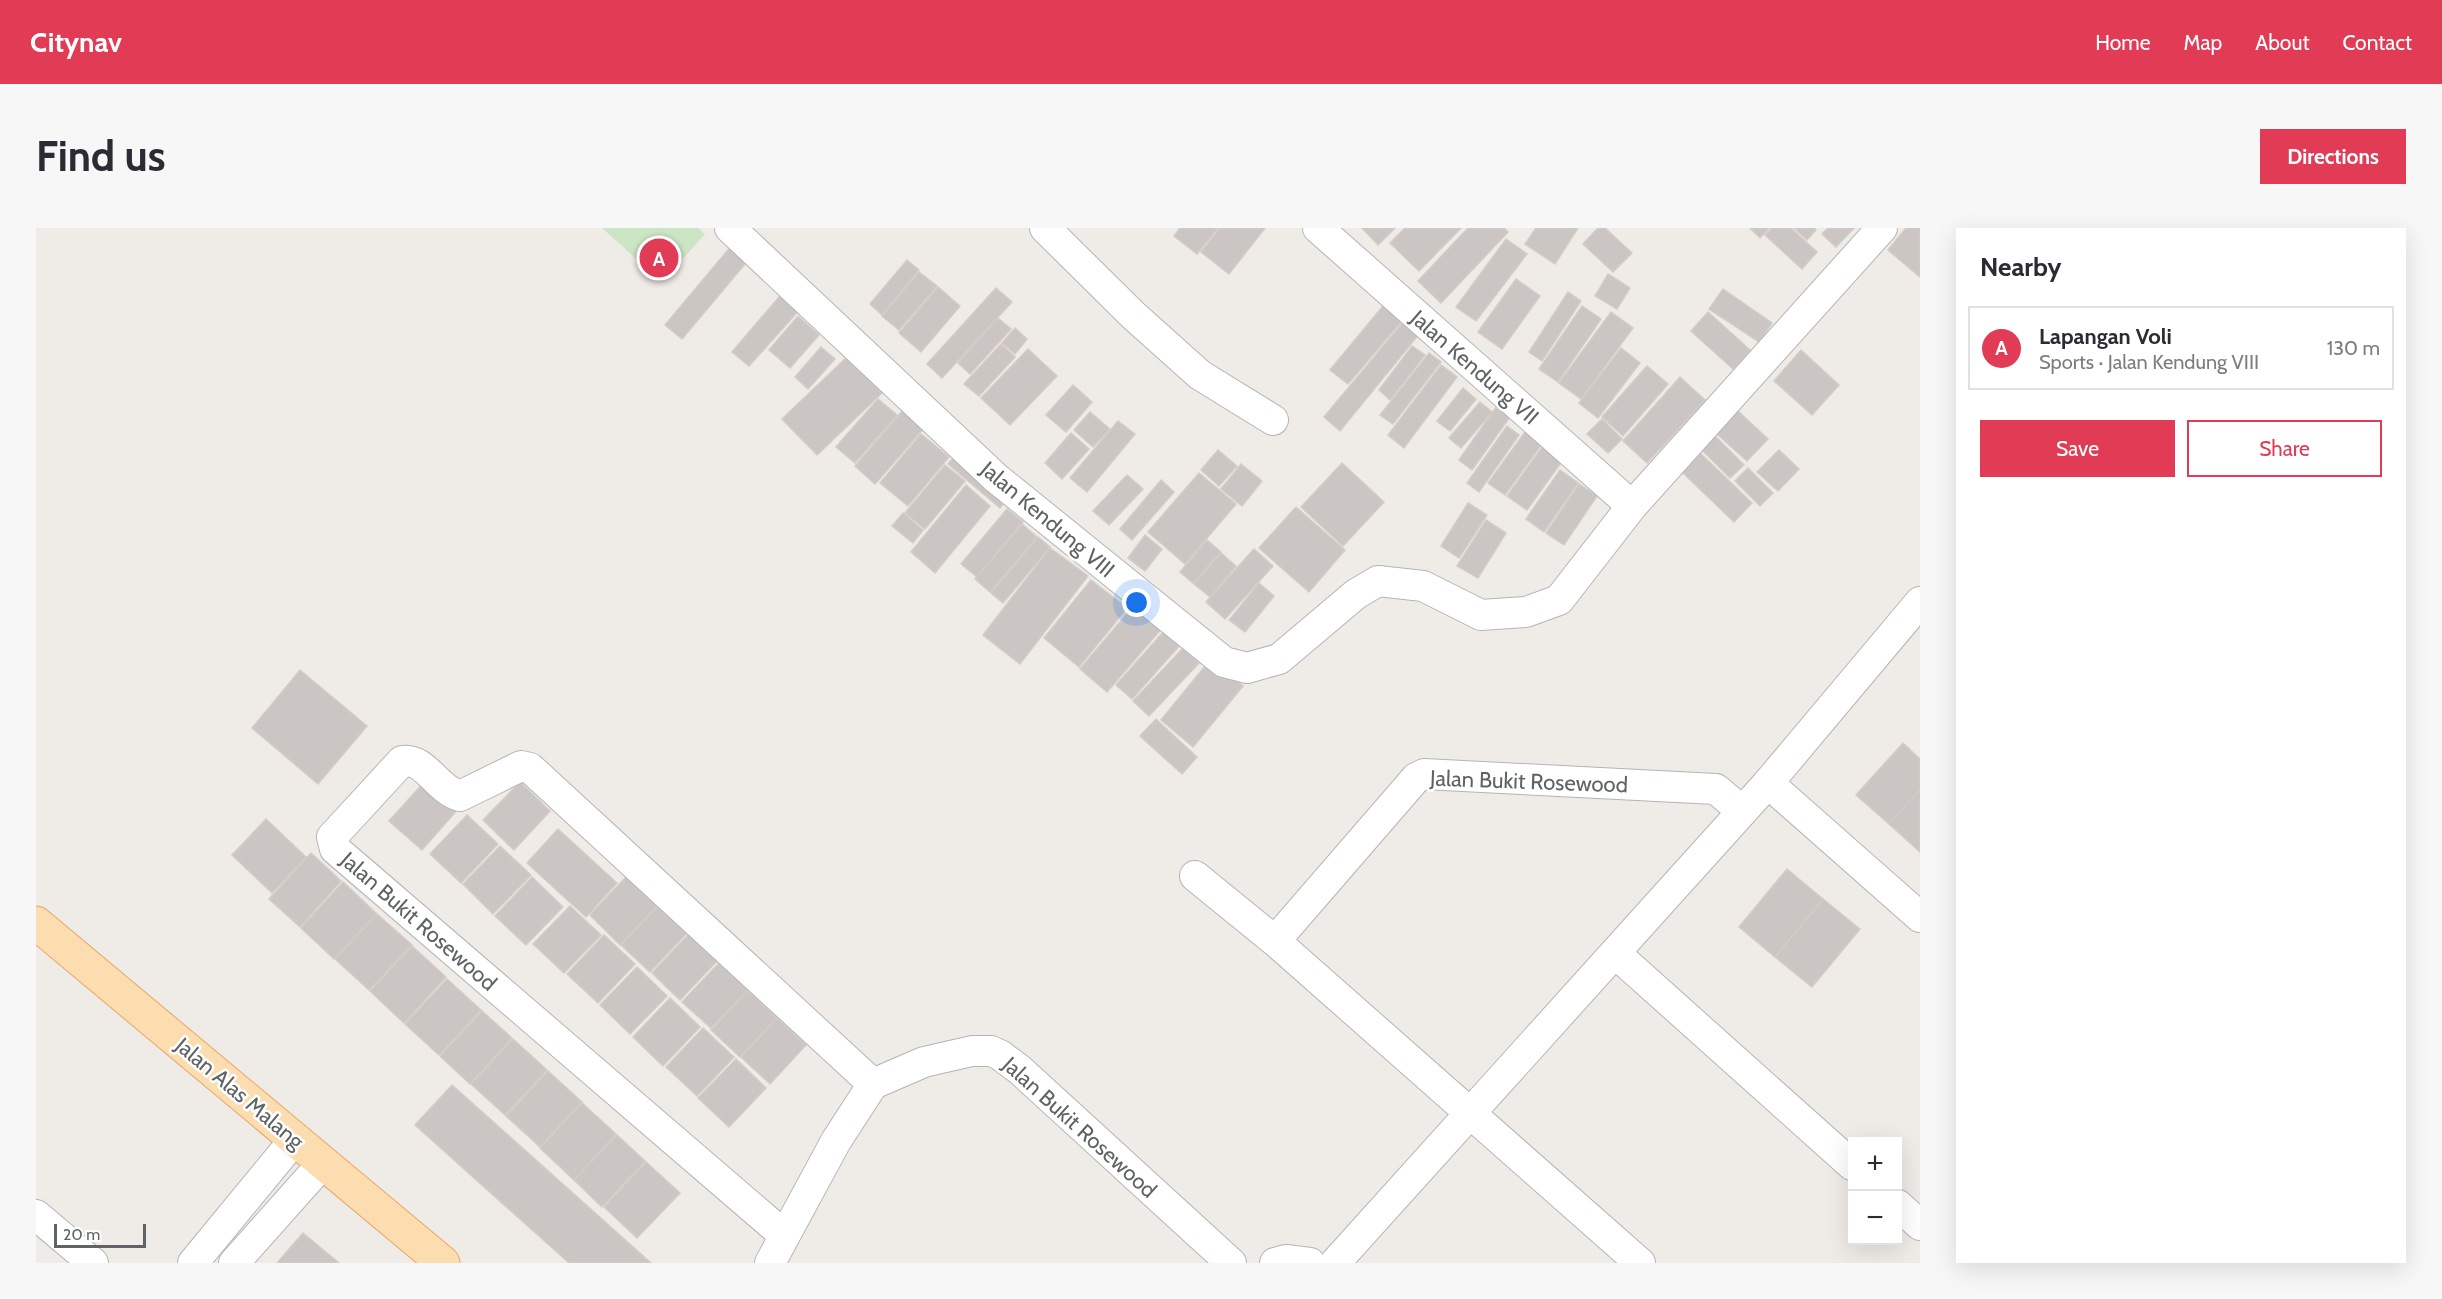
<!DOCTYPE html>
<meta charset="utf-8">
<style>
:root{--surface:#fff;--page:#f7f7f7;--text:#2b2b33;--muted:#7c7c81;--line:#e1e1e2;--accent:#e13b55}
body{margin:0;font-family:Cabin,sans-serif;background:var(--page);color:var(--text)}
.controls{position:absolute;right:18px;bottom:18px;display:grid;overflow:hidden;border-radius:0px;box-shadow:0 6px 24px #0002}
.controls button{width:54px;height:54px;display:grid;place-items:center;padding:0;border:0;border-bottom:2px solid var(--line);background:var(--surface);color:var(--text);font:30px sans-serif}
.scale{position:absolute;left:18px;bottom:15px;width:92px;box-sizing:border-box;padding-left:6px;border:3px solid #5e6366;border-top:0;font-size:16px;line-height:21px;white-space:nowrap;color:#5e6366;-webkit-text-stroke:4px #fff;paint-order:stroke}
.you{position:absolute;left:1101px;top:375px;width:21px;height:21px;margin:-15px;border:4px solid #fff;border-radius:50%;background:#1a73e8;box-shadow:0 0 0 9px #1a73e833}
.badge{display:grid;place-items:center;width:39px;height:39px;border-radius:50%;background:var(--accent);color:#fff;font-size:20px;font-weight:700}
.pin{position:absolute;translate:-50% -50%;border:3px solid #fff;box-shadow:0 2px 6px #0006}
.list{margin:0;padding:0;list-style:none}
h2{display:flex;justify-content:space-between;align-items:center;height:78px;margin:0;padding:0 24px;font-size:26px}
h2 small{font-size:20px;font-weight:400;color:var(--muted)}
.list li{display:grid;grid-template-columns:39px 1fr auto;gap:18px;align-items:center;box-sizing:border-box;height:84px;margin:0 12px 12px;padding:0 12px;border:2px solid var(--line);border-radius:0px}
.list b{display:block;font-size:22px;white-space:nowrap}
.list p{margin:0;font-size:20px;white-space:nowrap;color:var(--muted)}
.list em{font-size:20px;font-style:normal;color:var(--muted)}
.actions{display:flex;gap:12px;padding:18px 24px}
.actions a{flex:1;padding:14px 0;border:2px solid var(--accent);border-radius:0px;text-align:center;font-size:21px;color:var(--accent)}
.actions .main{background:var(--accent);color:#fff}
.map{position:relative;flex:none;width:1884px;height:1035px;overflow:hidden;border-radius:0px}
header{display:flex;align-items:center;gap:36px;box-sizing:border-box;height:84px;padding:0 30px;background:var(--accent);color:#fff}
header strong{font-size:28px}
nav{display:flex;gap:33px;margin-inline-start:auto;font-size:21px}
.intro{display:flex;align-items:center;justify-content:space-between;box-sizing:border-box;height:144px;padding:0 36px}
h1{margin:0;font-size:42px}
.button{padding:15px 27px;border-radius:0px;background:var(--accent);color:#fff;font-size:21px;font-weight:700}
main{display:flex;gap:36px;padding:0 36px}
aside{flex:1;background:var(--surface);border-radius:0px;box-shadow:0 6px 24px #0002}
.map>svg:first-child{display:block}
.green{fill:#cce5c4}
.building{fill:#cbc6c3;stroke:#d4ccc5;stroke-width:1.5}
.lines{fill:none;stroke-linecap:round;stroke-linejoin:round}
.minor-casing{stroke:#b2b5b8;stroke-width:32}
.major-casing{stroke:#eba564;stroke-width:35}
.minor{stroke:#fff;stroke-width:30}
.major{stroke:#fbddb0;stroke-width:33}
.labels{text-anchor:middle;stroke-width:5;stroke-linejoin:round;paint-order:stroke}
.street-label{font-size:22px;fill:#5e6366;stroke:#fff}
</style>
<header>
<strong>Citynav</strong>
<nav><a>Home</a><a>Map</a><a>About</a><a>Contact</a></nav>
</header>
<div class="intro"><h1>Find us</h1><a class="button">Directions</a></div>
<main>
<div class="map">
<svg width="1884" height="1035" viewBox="0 0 1884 1035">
<rect width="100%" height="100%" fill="#efebe7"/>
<!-- green -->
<polygon class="green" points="566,0 662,0 669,6 626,54"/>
<!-- building -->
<g class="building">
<polygon points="1144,0 1182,0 1161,26 1138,8"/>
<polygon points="1184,0 1229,0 1193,46 1165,24"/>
<polygon points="1326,0 1359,0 1342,17"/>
<polygon points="1369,0 1425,0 1383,43 1354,15"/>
<polygon points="1432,0 1468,0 1472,4 1405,75 1382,53"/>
<polygon points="1500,0 1542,0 1519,36 1489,16"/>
<polygon points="1562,0 1569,0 1596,25 1577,44 1547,16"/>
<polygon points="1714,0 1733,0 1724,10"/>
<polygon points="1736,0 1755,0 1781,24 1766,41 1729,7"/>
<polygon points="1758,0 1778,0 1780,2 1771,12"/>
<polygon points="1792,0 1818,0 1800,19 1786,6"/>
<polygon points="1870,0 1884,0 1884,49 1852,22"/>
<polygon points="1470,11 1491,26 1440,93 1420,79"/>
<polygon points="697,16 714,30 646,111 629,97"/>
<polygon points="871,32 883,42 846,87 834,76"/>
<polygon points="883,44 901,58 863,102 846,88"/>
<polygon points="1572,46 1594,60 1581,81 1559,68"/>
<polygon points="1480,51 1504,68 1466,121 1442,104"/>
<polygon points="902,59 924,78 885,124 863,105"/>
<polygon points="960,60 976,74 906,150 891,136"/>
<polygon points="1687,61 1736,95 1723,114 1673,81"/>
<polygon points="748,63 766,79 713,138 696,124"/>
<polygon points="1532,64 1545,73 1506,133 1493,124"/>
<polygon points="1347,78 1365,94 1312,156 1294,142"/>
<polygon points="1546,78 1565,91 1522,154 1503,141"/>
<polygon points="1575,84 1597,100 1545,171 1523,155"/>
<polygon points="1672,84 1714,122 1697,141 1655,103"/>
<polygon points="762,88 783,107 754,140 733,122"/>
<polygon points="962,90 975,101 934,146 922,135"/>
<polygon points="1368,93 1383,106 1304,203 1288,189"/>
<polygon points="979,100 991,111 979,126 966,115"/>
<polygon points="965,116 979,129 943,168 928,156"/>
<polygon points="1376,118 1389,127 1354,172 1343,162"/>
<polygon points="785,119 799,131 772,161 759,149"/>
<polygon points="1585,120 1604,135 1562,190 1543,175"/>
<polygon points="992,121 1021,148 974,197 945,170"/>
<polygon points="1765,122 1803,157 1776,187 1738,153"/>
<polygon points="1393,125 1405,134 1357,196 1344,187"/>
<polygon points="811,129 846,165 781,227 746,191"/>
<polygon points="1405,137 1421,149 1368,220 1352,207"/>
<polygon points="1611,138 1632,156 1587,208 1566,189"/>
<polygon points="1644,149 1669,172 1611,235 1587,213"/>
<polygon points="1037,157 1056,174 1030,204 1010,187"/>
<polygon points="1427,160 1440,171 1414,203 1401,193"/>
<polygon points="842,171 861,187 819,235 800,219"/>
<polygon points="1465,172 1479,182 1436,242 1423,232"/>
<polygon points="1444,174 1456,184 1425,220 1413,210"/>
<polygon points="868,181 889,199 839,256 819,238"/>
<polygon points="1702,183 1732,211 1711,233 1681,206"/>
<polygon points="1054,184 1074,201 1057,219 1038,202"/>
<polygon points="1566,191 1586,211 1572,225 1551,206"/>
<polygon points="1082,193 1099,206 1051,264 1034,250"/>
<polygon points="1471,198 1483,207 1443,264 1431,255"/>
<polygon points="1489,204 1506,216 1469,267 1452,255"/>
<polygon points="1675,204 1708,237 1694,250 1661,217"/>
<polygon points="1035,205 1053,221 1026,251 1009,235"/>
<polygon points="885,206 913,229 872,278 844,255"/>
<polygon points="1509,215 1529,229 1491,282 1471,268"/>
<polygon points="1182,222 1201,238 1183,258 1165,242"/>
<polygon points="1743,222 1763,241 1742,263 1721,244"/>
<polygon points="1662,223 1716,275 1698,294 1644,242"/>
<polygon points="918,229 970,273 964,280 912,236"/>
<polygon points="1306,235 1348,274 1307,318 1265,279"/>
<polygon points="1205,236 1226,253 1206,278 1185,261"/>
<polygon points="909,237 929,253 889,301 869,285"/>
<polygon points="1712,240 1737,265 1724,278 1699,253"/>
<polygon points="1524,242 1542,255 1508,304 1490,291"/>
<polygon points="1163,245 1200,276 1149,336 1112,304"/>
<polygon points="1091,247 1107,261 1073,297 1057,283"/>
<polygon points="1125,252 1138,264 1096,312 1084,301"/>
<polygon points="1543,256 1561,268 1528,317 1510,305"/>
<polygon points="930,257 954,278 899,345 875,324"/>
<polygon points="1432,275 1451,287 1423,330 1405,318"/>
<polygon points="1260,279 1309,322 1273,364 1223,320"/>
<polygon points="971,281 987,294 941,349 925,336"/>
<polygon points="867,285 887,302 877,315 856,298"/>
<polygon points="1450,292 1470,305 1442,350 1421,338"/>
<polygon points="986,296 1001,309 954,364 939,351"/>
<polygon points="1109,307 1126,321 1109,343 1092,330"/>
<polygon points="1002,309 1014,319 967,375 955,365"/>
<polygon points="1171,312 1185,324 1157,355 1144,344"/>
<polygon points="1014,320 1052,348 984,436 947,407"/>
<polygon points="1218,321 1237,338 1189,391 1170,374"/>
<polygon points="1185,325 1200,338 1174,369 1158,356"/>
<polygon points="1055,352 1091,380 1043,439 1008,410"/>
<polygon points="1223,355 1238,368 1209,404 1193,392"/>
<polygon points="1099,376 1127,399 1071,464 1044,441"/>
<polygon points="1129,402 1145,416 1096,471 1080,457"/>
<polygon points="1147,420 1163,435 1113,488 1097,473"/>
<polygon points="1174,432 1207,458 1157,519 1125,492"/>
<polygon points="264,442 331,498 282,556 216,500"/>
<polygon points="1120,491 1161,529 1146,546 1104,508"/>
<polygon points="1867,515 1884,531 1884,562 1853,596 1820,567"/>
<polygon points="390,552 422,581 386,622 353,593"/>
<polygon points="484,554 514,583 478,622 447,592"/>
<polygon points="1884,562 1884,624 1853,596"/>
<polygon points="431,587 462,616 425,655 394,626"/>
<polygon points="230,591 270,629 236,665 196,627"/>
<polygon points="522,601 581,655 550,689 491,635"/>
<polygon points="464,618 495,647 457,686 427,656"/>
<polygon points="275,625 305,653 264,699 233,671"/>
<polygon points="1751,641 1787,671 1739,729 1703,699"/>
<polygon points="496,649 527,679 490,717 459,688"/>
<polygon points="590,649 621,678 584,717 554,687"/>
<polygon points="307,654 341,686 298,731 265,700"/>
<polygon points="1787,671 1824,701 1776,759 1739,729"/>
<polygon points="534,678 565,707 528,745 497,716"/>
<polygon points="622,678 651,705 614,744 585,717"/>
<polygon points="341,686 376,717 333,762 299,731"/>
<polygon points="653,706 681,733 644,772 616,745"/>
<polygon points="568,707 599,736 562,775 531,746"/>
<polygon points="376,718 410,749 368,795 334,763"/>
<polygon points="683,735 712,762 675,800 646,774"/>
<polygon points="601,739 631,768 594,806 564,777"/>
<polygon points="411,751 445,782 403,827 369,796"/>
<polygon points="712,763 741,790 704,829 675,802"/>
<polygon points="634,770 664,799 627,838 597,809"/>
<polygon points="446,783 476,810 434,856 404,828"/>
<polygon points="741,790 770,817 734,856 705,829"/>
<polygon points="667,800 698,829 661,868 630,839"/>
<polygon points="477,811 511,842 469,887 435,856"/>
<polygon points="700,831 730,860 693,899 662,870"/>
<polygon points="512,843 546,874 504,919 470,888"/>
<polygon points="416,857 615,1035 533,1035 379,897"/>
<polygon points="546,875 580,906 538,952 504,920"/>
<polygon points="581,907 609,933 566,979 538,952"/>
<polygon points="610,934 644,965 601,1010 568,979"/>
<polygon points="267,1005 303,1035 241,1035"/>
</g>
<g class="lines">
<defs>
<g id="minor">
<polyline points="694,0 960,250 1188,434 1211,440 1243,431 1320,366 1342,353 1387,358 1445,387 1490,384 1523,372 1596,278 1846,0"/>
<polyline points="1009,0 1097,87 1164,147 1237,192"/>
<polyline points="1282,0 1596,278"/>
<polyline points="1732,555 1884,689"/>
<polyline points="1159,648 1239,713 1604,1035"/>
<polyline points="1239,713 1380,550 1388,546 1680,561 1706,583"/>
<polyline points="1579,725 1816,937"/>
<polyline points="1862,977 1884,997"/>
<polyline points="0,987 57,1035"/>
<path d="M 748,1007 L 299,621 L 296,609 L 366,533 C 389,529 402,563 424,568 L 485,538 L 494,540 L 837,856"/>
<polyline points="157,1035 259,911"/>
<polyline points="198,1035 287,935"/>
<polyline points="734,1035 800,913 837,856 888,834 936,823 955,823 964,827 984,842 1195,1035"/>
<polyline points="1239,1035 1250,1032 1274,1035"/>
<polyline points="1299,1035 1732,555 1884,374"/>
</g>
<polyline id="major" points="0,695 407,1035"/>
</defs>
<!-- minor casing -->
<use href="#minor" class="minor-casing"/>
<!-- major casing -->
<use href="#major" class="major-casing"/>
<!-- minor -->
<use href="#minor" class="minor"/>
<!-- major -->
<use href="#major" class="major"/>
</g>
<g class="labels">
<!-- street labels -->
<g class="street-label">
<text transform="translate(1439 139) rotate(41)" y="8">Jalan Kendung VII</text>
<text transform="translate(1012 291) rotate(40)" y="8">Jalan Kendung VIII</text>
<text transform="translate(1493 553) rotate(2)" y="8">Jalan Bukit Rosewood</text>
<text transform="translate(383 693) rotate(41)" y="8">Jalan Bukit Rosewood</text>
<text transform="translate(204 865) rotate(40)" y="8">Jalan Alas Malang</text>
<text transform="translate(1044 899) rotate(42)" y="8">Jalan Bukit Rosewood</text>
</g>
</g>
</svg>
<div class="controls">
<button>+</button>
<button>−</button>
</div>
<div class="scale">20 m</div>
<div class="you"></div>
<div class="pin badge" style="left:623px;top:30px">A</div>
</div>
<aside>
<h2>Nearby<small></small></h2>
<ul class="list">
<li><span class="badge">A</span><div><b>Lapangan Voli</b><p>Sports · Jalan Kendung VIII</p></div><em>130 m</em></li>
</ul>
<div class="actions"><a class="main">Save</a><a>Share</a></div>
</aside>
</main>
